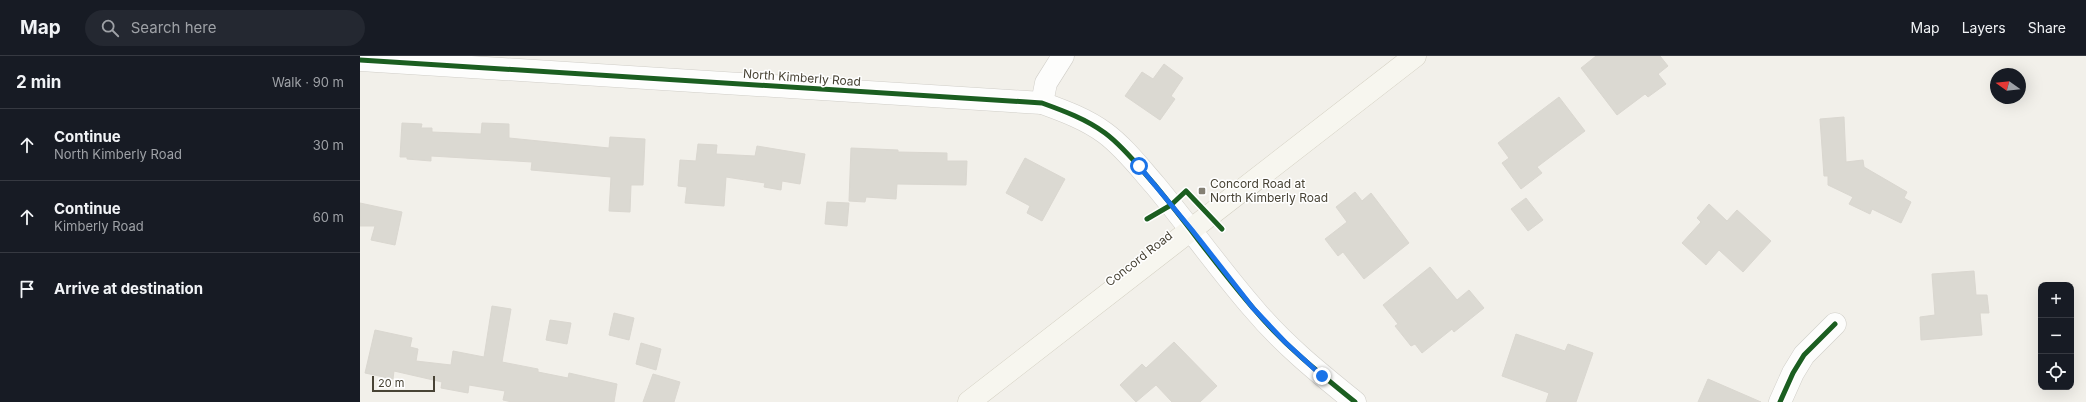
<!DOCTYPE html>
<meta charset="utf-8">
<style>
:root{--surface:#171b24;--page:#242831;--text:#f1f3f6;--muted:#9ea1a6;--line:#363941}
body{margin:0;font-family:Inter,sans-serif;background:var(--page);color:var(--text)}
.controls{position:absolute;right:12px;bottom:12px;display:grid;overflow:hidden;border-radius:8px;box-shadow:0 4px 16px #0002}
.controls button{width:36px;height:36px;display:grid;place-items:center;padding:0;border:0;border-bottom:1px solid var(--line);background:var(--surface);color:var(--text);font:20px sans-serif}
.compass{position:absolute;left:1630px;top:12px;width:36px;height:36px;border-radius:50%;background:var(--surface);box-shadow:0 4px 16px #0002;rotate:285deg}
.scale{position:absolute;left:12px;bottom:10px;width:63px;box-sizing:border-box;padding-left:4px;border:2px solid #484335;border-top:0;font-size:11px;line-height:14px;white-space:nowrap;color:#484335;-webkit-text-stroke:3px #fff;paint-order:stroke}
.stop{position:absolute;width:12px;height:12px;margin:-9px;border:3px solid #1a73e8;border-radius:50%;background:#fff}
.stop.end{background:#1a73e8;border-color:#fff;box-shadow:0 1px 4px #0008}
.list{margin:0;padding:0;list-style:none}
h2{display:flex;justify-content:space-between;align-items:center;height:52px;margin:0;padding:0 16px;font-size:17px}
h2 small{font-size:13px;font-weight:400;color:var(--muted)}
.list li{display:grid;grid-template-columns:26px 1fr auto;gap:12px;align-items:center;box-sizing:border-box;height:72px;padding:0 16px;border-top:1px solid var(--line)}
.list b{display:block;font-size:15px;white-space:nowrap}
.list p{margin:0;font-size:13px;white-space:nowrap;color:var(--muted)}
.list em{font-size:13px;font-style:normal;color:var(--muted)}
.icon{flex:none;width:22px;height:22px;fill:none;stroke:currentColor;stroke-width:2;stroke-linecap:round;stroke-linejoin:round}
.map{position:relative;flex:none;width:1726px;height:346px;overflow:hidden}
header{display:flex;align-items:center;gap:24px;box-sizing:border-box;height:56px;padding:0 20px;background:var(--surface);border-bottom:1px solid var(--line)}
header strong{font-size:19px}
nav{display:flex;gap:22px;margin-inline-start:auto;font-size:14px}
.search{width:280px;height:36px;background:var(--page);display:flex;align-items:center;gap:10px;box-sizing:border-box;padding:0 14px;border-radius:22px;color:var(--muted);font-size:15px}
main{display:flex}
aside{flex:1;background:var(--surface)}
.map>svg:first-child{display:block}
.building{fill:#dbd9d2;stroke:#dad7d0}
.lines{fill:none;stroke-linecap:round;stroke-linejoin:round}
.minor-casing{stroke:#d0cec8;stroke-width:23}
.secondary-casing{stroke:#d2cec0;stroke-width:23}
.minor{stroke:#fdfdfc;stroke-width:22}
.secondary{stroke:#f7f6ef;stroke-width:22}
.cycleway-casing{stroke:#fff;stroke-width:8}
.cycleway{stroke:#1b5e20;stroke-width:5}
.route{stroke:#1a73e8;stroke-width:5}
.poi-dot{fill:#848074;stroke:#fff;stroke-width:1.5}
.labels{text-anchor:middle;stroke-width:3;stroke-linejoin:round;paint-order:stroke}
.street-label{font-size:12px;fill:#484335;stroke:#fff}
.poi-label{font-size:12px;fill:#484335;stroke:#fff;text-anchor:start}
</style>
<header>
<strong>Map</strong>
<div class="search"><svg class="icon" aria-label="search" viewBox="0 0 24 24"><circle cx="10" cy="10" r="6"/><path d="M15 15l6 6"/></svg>Search here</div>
<nav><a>Map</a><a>Layers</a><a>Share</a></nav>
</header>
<main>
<aside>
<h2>2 min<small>Walk · 90 m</small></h2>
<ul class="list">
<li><svg class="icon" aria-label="ahead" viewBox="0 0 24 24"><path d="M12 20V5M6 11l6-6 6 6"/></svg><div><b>Continue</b><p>North Kimberly Road</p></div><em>30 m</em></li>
<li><svg class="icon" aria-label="ahead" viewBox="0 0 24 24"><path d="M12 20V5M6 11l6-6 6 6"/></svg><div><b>Continue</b><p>Kimberly Road</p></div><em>60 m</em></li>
<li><svg class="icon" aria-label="arrive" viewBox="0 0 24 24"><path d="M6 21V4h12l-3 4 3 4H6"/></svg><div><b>Arrive at destination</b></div></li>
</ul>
</aside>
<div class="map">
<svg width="1726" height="346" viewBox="0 0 1726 346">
<rect width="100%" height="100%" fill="#f2f0ea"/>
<!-- building -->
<g class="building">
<polygon points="1236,0 1300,0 1308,10 1298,18 1306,28 1288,41 1285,38 1257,59 1221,12"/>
<polygon points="804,8 823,22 811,40 815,43 800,64 765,40 782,16 793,23"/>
<polygon points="1199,41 1225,75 1177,111 1182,117 1161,133 1142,107 1149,102 1138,87"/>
<polygon points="1484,61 1486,106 1503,104 1504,111 1547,136 1544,142 1551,146 1541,167 1512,153 1510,158 1489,148 1493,141 1468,129 1468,120 1464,120 1460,63"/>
<polygon points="42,67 62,68 61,72 72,72 72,76 121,78 122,67 149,68 149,82 249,92 250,81 285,83 283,129 271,129 270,156 249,155 251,121 171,114 172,106 71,100 71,105 47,103 47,101 40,101"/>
<polygon points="338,88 357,89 356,98 395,100 397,90 445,98 440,128 422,125 421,134 404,131 405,127 366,121 364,150 325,147 327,131 318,130 320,104 336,105"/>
<polygon points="491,92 538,94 538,96 587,97 587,105 607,105 606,129 537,128 536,143 506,141 505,146 489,145"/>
<polygon points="665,102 705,123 682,165 667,157 670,150 646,137"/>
<polygon points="995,136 1002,145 1011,137 1049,187 1004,223 983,196 978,200 965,183 987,166 976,151"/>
<polygon points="1166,142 1183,164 1168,175 1151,153"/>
<polygon points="467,146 489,147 487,170 465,168"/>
<polygon points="0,147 42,156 35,189 11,184 15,170 0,170"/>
<polygon points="1349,148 1367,165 1377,154 1411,185 1383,216 1359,194 1346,209 1322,187 1341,166 1337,162"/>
<polygon points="1070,211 1097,244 1109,234 1124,252 1094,276 1092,273 1062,297 1055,288 1051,290 1035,270 1038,268 1023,249"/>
<polygon points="1614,215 1616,239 1627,239 1629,257 1620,257 1622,279 1561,284 1560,261 1575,259 1572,218"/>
<polygon points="132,250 151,253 142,306 178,313 178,316 208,322 209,317 257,328 254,346 152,346 143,344 145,335 109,329 108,337 81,332 82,326 34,315 33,323 5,317 15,274 52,282 50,291 58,293 56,305 91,309 93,295 124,301"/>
<polygon points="254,257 274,262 269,284 249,279"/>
<polygon points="190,264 211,267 207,288 186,284"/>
<polygon points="1156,278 1205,295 1208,288 1233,297 1216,346 1186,346 1189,337 1142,320"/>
<polygon points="814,286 857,330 840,346 812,346 796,329 776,346 760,329 782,308 786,312"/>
<polygon points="281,287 301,293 296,314 276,308"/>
<polygon points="293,318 320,326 314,346 283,346"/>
<polygon points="1348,323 1401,346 1338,346"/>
</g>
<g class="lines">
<defs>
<g id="minor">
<path d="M 0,4 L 682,47 C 704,55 726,63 745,77 C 764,91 780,112 795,129 C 829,170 859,213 893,252 C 923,288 959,317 995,346"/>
<polyline points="682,47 686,27 703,0"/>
<polyline points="1420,346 1433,317 1444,299 1475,268"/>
</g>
<polyline id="secondary" points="609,346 1055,0"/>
</defs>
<!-- minor casing -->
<use href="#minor" class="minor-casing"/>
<!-- secondary casing -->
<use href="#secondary" class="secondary-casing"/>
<!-- minor -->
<use href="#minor" class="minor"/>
<!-- secondary -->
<use href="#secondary" class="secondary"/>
<defs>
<g id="cycleway">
<path d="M 0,4 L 682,47 C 704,55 726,63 745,77 C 764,91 780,112 795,129 C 829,170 859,213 893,252 C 923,288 959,317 995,346"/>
<polyline points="787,163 811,149 826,135 862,173"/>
<polyline points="1420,346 1433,317 1444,299 1475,268"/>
</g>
</defs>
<!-- cycleway casing -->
<use href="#cycleway" class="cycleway-casing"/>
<!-- cycleway -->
<use href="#cycleway" class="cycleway"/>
</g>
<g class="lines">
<!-- route -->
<polyline class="route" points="779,110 832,174 893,252 925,286 962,320"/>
</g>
<!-- markers -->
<rect class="poi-dot" x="838" y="131" width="8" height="8" rx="2"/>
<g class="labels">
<!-- street labels -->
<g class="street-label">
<text transform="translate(442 22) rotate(4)" y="4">North Kimberly Road</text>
<text transform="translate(779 203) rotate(-38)" y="4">Concord Road</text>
</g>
<!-- poi labels -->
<g class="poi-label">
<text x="850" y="132">Concord Road at<tspan x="850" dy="14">North Kimberly Road</tspan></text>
</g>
</g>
</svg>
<div class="controls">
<button>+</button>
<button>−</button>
<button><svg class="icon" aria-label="locate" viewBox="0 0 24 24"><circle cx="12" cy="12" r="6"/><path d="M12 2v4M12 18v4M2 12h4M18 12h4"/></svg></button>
</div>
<svg class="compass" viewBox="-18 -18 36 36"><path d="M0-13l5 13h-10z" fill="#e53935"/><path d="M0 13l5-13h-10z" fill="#9ea1a6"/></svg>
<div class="scale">20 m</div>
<div class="stop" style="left:779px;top:110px"></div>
<div class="stop end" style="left:962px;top:320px"></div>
</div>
</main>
